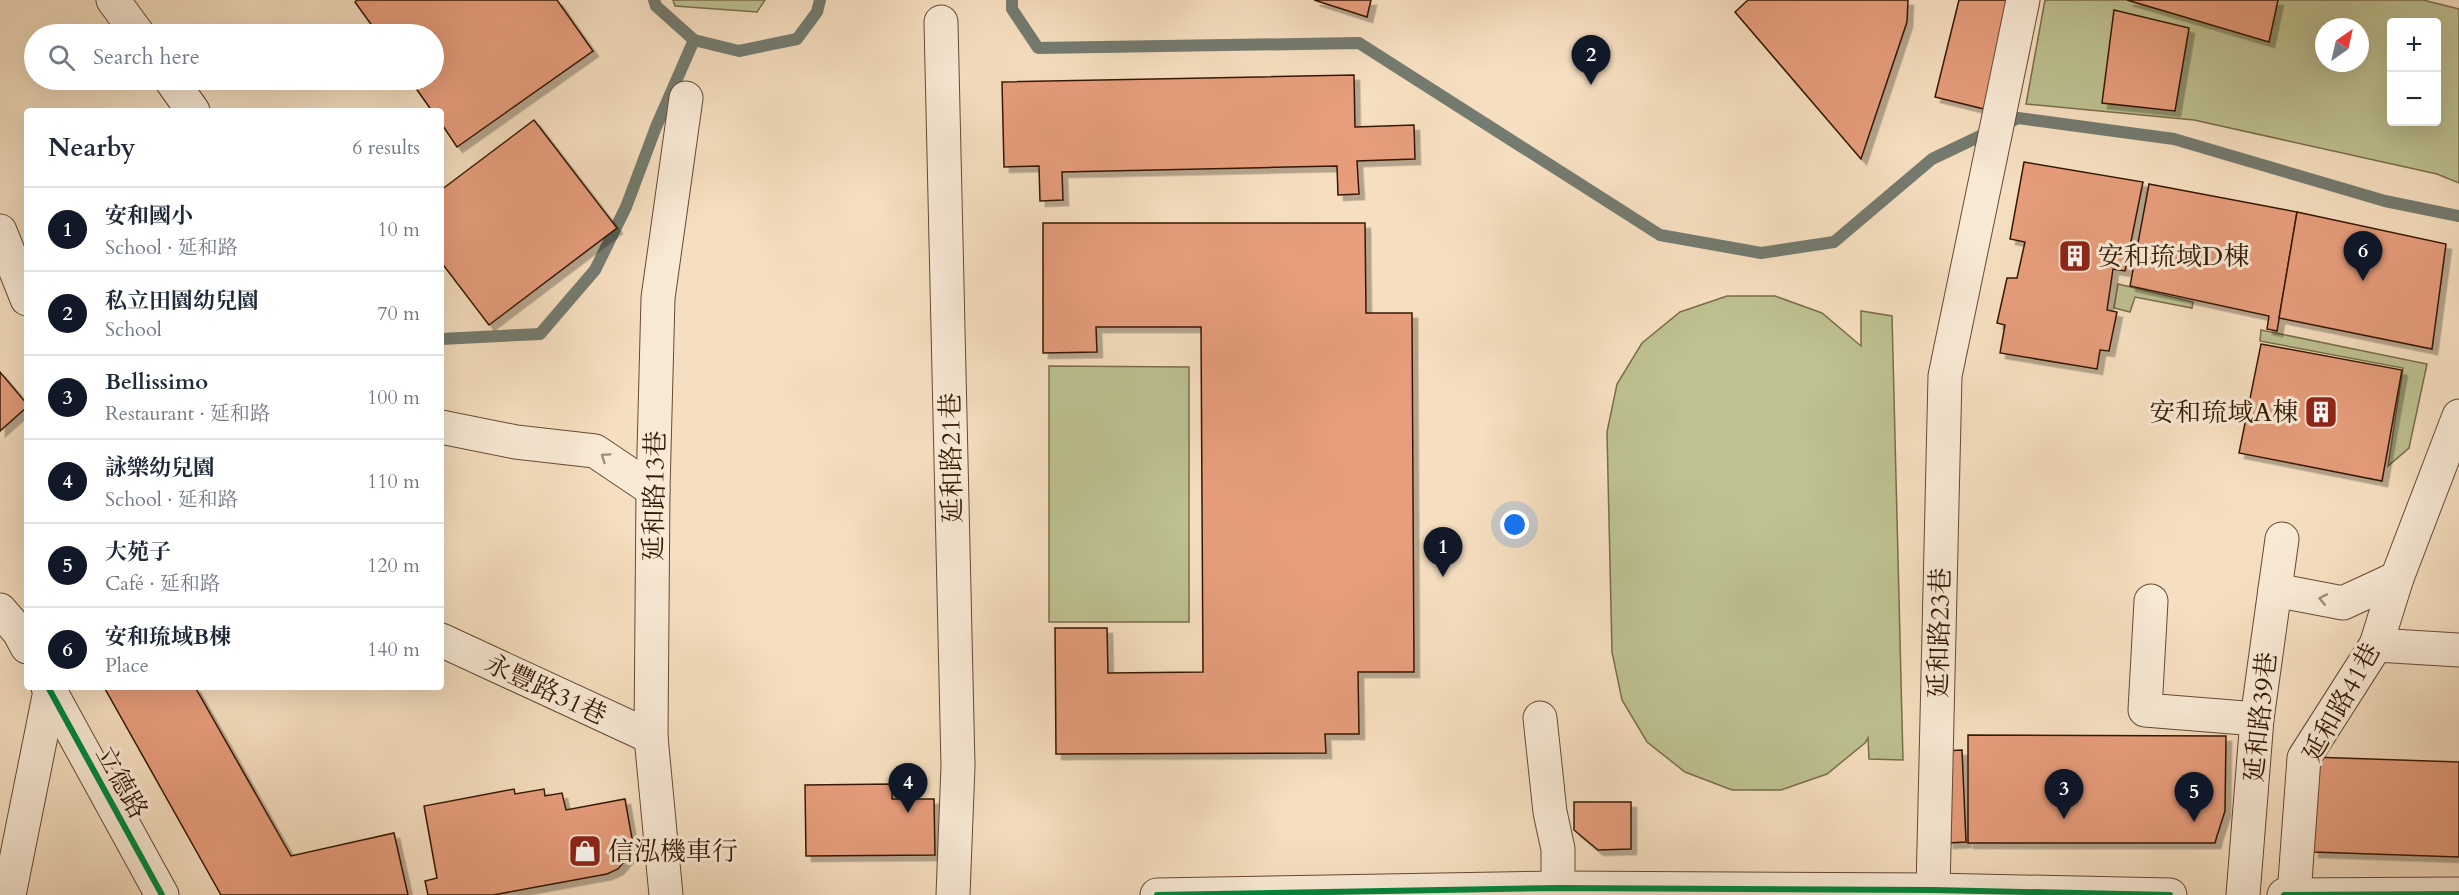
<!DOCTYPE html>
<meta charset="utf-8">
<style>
:root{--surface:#fff;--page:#f6f6f7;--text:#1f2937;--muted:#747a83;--line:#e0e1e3;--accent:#111827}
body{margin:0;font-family:Cardo,"Noto Serif TC",serif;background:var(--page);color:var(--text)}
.controls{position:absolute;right:18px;top:18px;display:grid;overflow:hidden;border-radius:6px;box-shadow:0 6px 24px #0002}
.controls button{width:54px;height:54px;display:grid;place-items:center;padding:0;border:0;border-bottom:2px solid var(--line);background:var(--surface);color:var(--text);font:30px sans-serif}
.compass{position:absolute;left:2315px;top:18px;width:54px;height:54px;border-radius:50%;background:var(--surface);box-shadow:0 6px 24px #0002;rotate:34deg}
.you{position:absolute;left:1515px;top:525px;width:21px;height:21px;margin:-15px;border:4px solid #fff;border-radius:50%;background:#1a73e8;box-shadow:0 0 0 9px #1a73e833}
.badge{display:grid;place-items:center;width:39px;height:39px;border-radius:50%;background:var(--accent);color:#fff;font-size:20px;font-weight:700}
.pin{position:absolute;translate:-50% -50px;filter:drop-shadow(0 2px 3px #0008)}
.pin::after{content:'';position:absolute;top:32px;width:21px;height:18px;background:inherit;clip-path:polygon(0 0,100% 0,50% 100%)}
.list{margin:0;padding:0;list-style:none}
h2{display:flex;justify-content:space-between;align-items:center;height:78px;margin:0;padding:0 24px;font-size:26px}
h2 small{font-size:20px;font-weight:400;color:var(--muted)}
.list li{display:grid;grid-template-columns:39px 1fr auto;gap:18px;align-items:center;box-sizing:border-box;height:84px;padding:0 24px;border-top:2px solid var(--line)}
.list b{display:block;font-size:22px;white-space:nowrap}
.list p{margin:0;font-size:20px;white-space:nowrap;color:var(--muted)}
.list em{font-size:20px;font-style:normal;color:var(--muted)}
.icon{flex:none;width:33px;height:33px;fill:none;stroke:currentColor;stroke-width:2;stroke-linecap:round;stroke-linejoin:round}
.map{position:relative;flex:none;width:2459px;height:895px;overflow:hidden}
.search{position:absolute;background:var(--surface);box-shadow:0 6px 24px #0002;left:24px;top:24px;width:420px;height:66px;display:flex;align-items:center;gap:15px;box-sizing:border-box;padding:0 21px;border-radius:33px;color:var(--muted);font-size:22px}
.panel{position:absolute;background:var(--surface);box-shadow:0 6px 24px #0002;left:24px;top:108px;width:420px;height:582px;border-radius:6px}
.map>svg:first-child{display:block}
.green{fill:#bec191;stroke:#7a6d4a;stroke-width:1.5;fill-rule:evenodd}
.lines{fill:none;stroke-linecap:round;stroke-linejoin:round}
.stream{stroke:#747b70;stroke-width:12}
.building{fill:#e79d7c;stroke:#351904;stroke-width:1.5;filter:url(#shadow)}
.minor-casing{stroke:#654a33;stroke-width:35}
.minor{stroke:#f9ead6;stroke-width:33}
.cycleway-casing{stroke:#f9ead6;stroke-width:10}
.cycleway{stroke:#00873e;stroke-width:6}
.oneway{stroke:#a18c78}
.labels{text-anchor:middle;stroke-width:6;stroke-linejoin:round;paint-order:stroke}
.poi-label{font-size:26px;fill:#351904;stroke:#f9ead6;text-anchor:start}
.street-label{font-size:26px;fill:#351904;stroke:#f9ead6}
</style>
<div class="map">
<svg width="2459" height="895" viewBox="0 0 2459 895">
<defs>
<filter id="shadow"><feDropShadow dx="5.5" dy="5.5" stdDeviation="0" flood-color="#0004"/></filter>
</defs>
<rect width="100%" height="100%" fill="#f6dfc0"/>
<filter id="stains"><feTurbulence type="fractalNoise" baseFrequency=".00333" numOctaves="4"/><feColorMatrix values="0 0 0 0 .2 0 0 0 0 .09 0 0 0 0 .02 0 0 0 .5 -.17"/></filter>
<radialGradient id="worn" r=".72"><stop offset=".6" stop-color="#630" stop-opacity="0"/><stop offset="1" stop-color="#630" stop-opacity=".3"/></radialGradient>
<!-- green -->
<g class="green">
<polygon points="673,0 765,0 757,12 675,6"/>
<path d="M 2045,0 L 2127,0 L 2269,41 L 2278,0 L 2423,0 L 2459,9 L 2459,183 L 2437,174 L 2194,120 L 2026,104 ZM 2392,22 L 2436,22 L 2436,122 L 2392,122 ZM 2324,27 L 2360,27 L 2360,63 L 2324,63 Z"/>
<polygon points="2118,284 2193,302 2192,308 2135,297 2130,312 2114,308"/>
<polygon points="1727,296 1775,296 1822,313 1861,346 1861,311 1892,316 1903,760 1869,759 1868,738 1865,743 1827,774 1781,790 1732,790 1685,772 1647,742 1622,700 1612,652 1607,432 1617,384 1642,343 1680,312"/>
<polygon points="2261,330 2427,364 2409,448 2388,466 2403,368 2260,341"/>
<polygon points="1049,366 1189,367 1189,622 1049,622"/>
</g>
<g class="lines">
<!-- stream -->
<g class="stream">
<polyline points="654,0 656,6 694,40 739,51 797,39 817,12 820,0"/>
<polyline points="1012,0 1012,9 1038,48 1359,43 1660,235 1761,253 1834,242 1932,159 2018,118 2174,139 2385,201 2459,216"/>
<polyline points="441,339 540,334 595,270 626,207 656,127 694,40"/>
</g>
</g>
<!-- building -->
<g class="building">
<polygon points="357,0 557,0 593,51 457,147 441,123 441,111 432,111 410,80 434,80 434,34 378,34 355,2"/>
<polygon points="1314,0 1371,0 1367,17"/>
<polygon points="1748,0 1908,0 1907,22 1861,159 1735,12"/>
<polygon points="1959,0 2010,0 1992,111 1935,97"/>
<polygon points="2127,0 2278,0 2269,42"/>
<polygon points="2114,10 2189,28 2175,111 2102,103"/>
<polygon points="1354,75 1355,127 1414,125 1415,159 1357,161 1359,194 1338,195 1337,166 1062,172 1063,200 1040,201 1039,166 1004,167 1002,82"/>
<polygon points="534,120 617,228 489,325 441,262 441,190"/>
<polygon points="2024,162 2143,182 2125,271 2113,269 2107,310 2117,312 2109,351 2100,350 2097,369 2000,353 2005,325 1997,323 2007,278 2017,278 2025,242 2010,239"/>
<polygon points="2149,184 2297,212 2277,331 2267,329 2269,316 2130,286"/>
<polygon points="2297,212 2446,244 2432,349 2279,318"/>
<polygon points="1043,223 1365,223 1366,313 1412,313 1414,672 1358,672 1359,734 1325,734 1326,753 1056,754 1055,628 1107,628 1108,673 1203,672 1201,327 1096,327 1097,352 1043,353"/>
<polygon points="2261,344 2402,370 2382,481 2239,453"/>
<polygon points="0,372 27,404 27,407 0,431"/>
<polygon points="104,687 195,687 291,856 394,833 408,895 221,895"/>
<polygon points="1968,735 2226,736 2225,811 2217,836 2215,843 1968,843"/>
<polygon points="1962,750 1966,842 1948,843 1943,751"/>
<polygon points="2311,757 2459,762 2459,857 2313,852"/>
<polygon points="892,784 892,799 934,799 935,855 806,856 805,785"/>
<polygon points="514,789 515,794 544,789 545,796 562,793 566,810 625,799 633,844 628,857 618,869 607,874 493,895 428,895 425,881 437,878 424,806"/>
<polygon points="1574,802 1631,802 1631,849 1598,850 1574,830"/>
</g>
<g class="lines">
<defs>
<g id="minor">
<polyline points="113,0 138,34"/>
<polyline points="941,22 958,766 953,895"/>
<polyline points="171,80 193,111"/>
<polyline points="0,231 27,299"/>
<polyline points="441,427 516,442 595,451 653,490"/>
<polyline points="2275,590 2343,603 2397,578"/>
<polyline points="2151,601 2145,710 2257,719"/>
<polyline points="0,610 19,632 27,647"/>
<polyline points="441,640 651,737"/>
<polyline points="2376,645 2459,650"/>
<polyline points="48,687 162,895"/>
<polyline points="1540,718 1550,812 1558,849 1558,888"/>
<polyline points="1933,890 1945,376 2023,0"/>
<polyline points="9,895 50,691"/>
<polyline points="666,895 651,737 653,490 658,298 686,98"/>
<polyline points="1157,895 1558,888 1933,890 2170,895"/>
<polyline points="2243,895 2257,719 2282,539"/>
<polyline points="2284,895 2459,894"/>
<polyline points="2294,895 2304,758 2376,645 2397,578 2459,416"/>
</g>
</defs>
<!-- minor casing -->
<use href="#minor" class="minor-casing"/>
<!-- minor -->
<use href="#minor" class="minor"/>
<defs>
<g id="cycleway">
<polyline points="48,687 162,895"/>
<polyline points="1157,895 1558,888 1933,890 2170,895"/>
<polyline points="2284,895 2459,894"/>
</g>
</defs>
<!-- cycleway casing -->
<use href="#cycleway" class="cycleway-casing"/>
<!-- cycleway -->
<use href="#cycleway" class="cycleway"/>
</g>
<!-- one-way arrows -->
<defs><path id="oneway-chevron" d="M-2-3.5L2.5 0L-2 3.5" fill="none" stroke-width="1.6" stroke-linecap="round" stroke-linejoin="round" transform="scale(1.5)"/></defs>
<g class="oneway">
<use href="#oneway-chevron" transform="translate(605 457) rotate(-146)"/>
<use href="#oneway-chevron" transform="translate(2323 599) rotate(-169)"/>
</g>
<!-- icons -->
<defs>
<symbol id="building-square" viewBox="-11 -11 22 22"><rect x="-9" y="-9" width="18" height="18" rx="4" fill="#8f2418" stroke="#f9ead6"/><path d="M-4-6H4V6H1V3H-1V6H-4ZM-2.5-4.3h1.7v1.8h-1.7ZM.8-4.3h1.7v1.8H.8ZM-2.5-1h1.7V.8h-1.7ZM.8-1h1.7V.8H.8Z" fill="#fff"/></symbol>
<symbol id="shop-square" viewBox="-11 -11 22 22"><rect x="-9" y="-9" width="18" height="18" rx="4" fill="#8f2418" stroke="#f9ead6"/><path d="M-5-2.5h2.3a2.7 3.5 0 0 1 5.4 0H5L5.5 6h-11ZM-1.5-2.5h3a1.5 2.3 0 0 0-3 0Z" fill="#fff"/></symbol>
</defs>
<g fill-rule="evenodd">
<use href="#building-square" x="2056" y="237" width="38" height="38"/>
<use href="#building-square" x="2302" y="393" width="38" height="38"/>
<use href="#shop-square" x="566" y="832" width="38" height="38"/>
</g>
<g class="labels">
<!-- poi labels -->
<g class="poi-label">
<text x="2098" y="265">安和琉域D棟</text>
<text x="2298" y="421" text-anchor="end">安和琉域A棟</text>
<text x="608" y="860">信泓機車行</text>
</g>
<!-- street labels -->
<g class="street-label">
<text transform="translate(951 458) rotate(-91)" y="9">延和路21巷</text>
<text transform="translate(654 496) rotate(-89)" y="9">延和路13巷</text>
<text transform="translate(1939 633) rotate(-89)" y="9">延和路23巷</text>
<text transform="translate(546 689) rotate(25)" y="9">永豐路31巷</text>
<text transform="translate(2341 702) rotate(-61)" y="9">延和路41巷</text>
<text transform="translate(2260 717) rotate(-84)" y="9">延和路39巷</text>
<text transform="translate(122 782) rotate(61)" y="9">立德路</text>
</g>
</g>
<rect width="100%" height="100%" filter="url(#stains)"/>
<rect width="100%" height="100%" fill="url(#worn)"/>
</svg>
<div class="controls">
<button>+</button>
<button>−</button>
</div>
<svg class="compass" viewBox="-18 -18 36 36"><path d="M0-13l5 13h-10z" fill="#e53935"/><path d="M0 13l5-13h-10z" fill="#747a83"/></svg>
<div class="you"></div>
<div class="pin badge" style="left:1443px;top:577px">1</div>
<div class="pin badge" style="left:1591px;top:85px">2</div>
<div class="pin badge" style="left:2064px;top:819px">3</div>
<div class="pin badge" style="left:908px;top:813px">4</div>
<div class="pin badge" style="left:2194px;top:822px">5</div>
<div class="pin badge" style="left:2363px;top:281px">6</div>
<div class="search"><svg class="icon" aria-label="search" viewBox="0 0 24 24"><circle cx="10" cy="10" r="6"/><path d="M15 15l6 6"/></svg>Search here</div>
<section class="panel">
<h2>Nearby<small>6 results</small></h2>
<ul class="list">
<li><span class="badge">1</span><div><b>安和國小</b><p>School · 延和路</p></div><em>10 m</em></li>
<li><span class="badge">2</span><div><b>私立田園幼兒園</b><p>School</p></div><em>70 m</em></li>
<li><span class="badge">3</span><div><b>Bellissimo</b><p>Restaurant · 延和路</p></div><em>100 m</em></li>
<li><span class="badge">4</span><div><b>詠樂幼兒園</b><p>School · 延和路</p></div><em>110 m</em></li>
<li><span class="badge">5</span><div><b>大苑子</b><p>Café · 延和路</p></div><em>120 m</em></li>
<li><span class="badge">6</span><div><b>安和琉域B棟</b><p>Place</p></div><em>140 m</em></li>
</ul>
</section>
</div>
